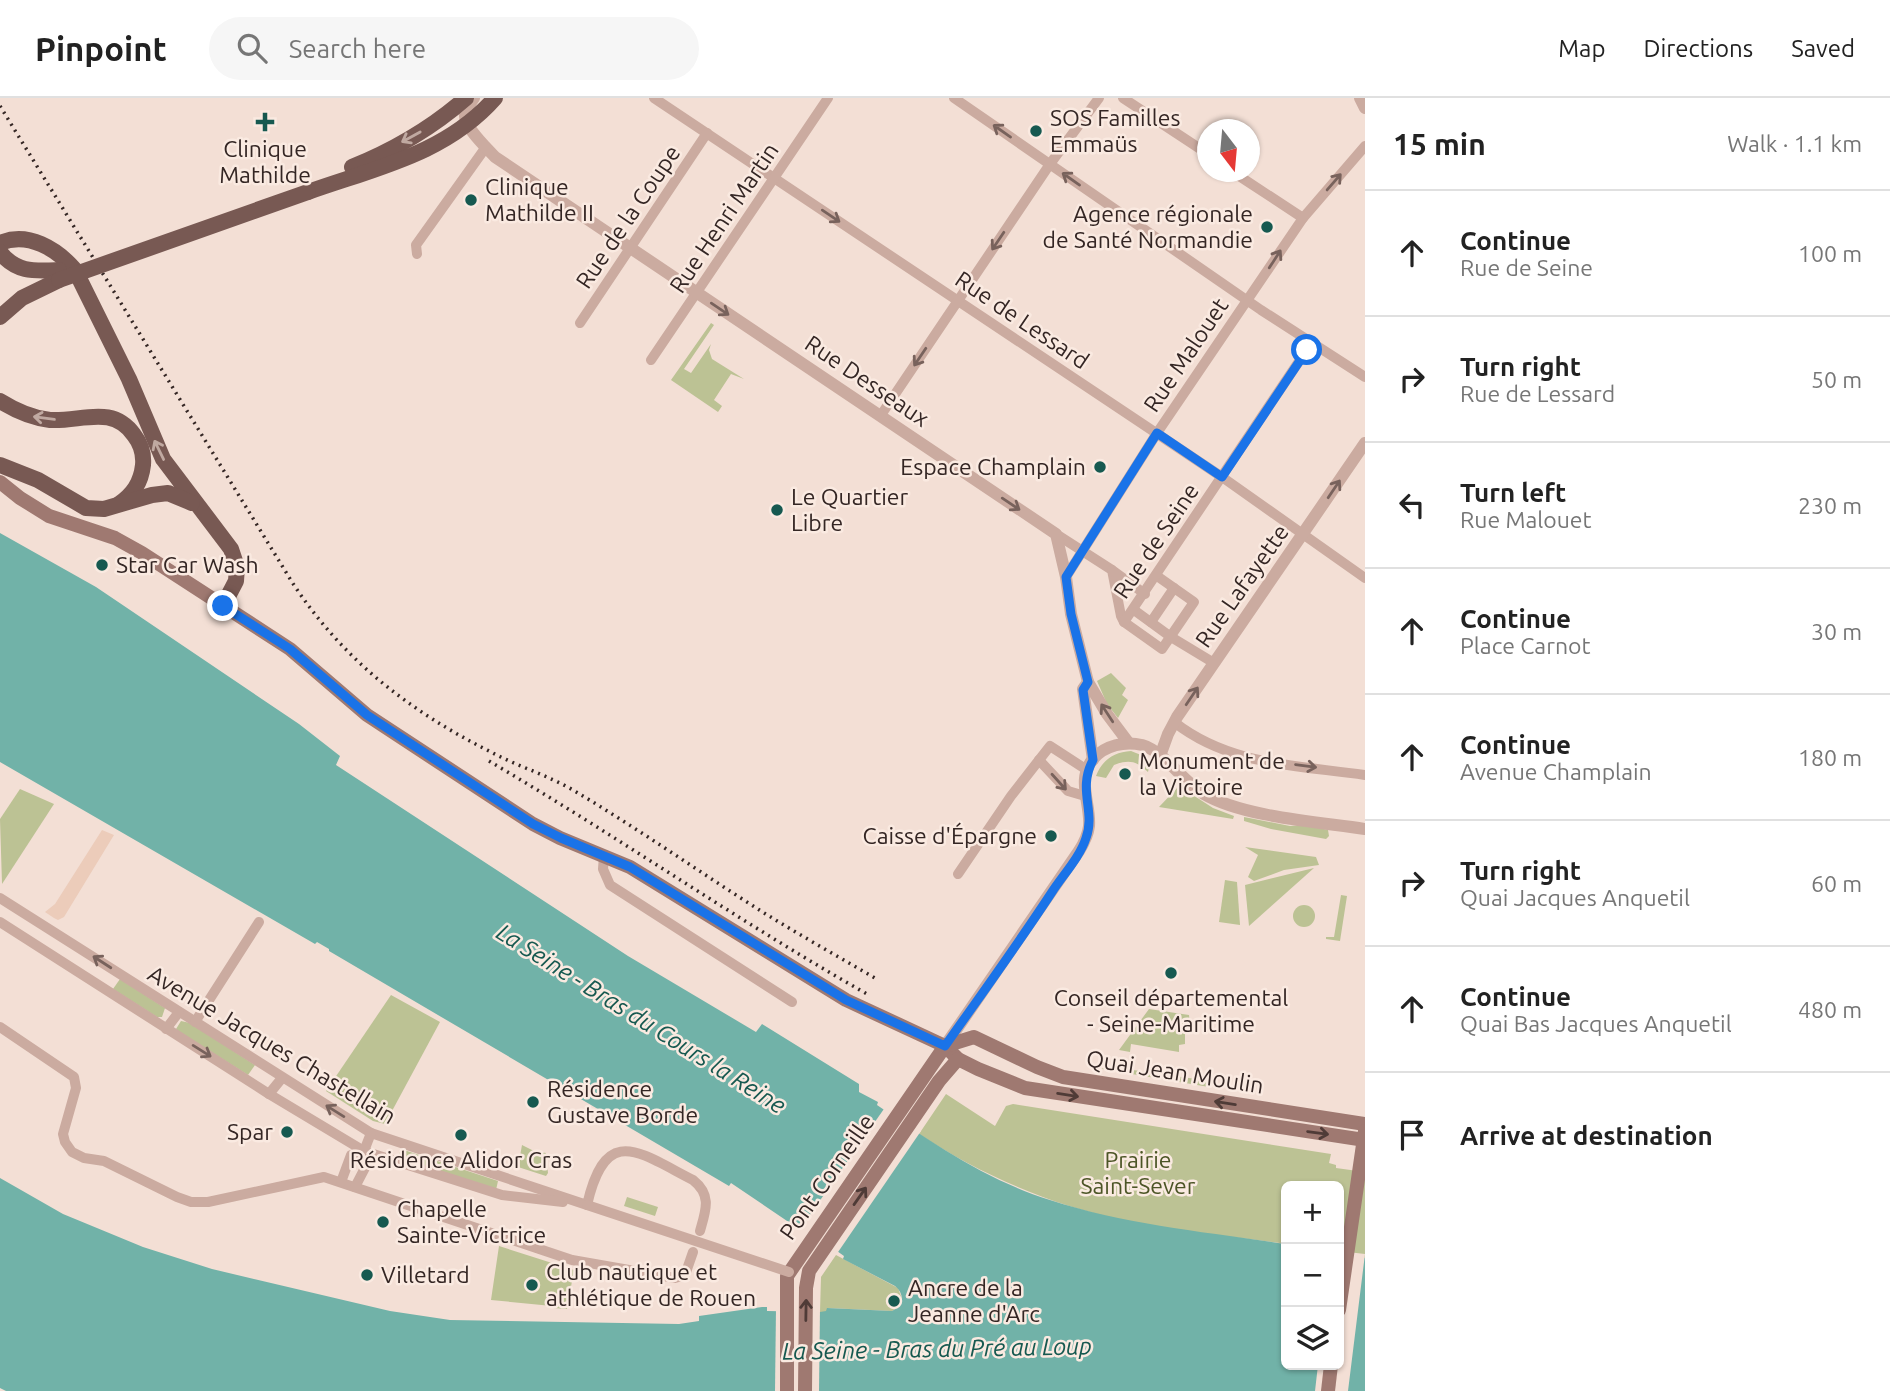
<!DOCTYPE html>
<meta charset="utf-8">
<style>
:root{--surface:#fff;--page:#f6f6f6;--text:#222;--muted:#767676;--line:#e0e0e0}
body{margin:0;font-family:Ubuntu,sans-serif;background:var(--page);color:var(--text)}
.controls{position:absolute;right:21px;bottom:21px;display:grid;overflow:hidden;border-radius:10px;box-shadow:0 2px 5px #0004}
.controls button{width:63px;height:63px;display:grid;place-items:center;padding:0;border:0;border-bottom:2px solid var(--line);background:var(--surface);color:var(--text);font:35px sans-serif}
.compass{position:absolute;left:1197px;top:21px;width:63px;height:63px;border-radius:50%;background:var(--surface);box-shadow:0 2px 5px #0004;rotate:164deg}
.stop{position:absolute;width:21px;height:21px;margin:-16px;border:5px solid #1a73e8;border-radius:50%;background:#fff}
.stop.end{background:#1a73e8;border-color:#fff;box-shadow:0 2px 7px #0008}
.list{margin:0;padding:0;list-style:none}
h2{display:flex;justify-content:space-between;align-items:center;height:91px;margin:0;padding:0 28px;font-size:30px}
h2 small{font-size:23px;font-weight:400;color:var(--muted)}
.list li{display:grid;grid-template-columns:46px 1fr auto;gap:21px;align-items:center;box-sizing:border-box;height:126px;padding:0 28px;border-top:2px solid var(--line)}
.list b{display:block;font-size:26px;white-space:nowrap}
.list p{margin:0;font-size:23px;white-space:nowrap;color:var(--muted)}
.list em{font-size:23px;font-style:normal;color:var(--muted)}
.icon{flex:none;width:38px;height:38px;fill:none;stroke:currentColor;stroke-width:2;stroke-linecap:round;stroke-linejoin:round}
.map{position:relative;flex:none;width:1365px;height:1293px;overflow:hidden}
header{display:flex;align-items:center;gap:42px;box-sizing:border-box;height:98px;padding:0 35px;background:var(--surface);border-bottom:2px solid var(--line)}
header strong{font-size:33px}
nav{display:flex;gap:38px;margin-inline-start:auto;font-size:24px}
.search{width:490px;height:63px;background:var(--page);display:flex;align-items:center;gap:18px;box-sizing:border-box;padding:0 24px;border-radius:38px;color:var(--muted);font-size:26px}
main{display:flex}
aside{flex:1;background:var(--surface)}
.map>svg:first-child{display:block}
.green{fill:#bcc294}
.plaza{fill:#ecccba}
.water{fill:#71b2a8}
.pier{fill:#f3dfd5}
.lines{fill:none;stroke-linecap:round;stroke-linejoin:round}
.minor{stroke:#cbaba0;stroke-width:10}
.tertiary{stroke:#cbaba0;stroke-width:12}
.secondary{stroke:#9f7971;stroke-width:14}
.primary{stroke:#785953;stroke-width:16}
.rail{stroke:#342624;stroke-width:3.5;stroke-dasharray:2 5;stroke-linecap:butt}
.minor-bridge{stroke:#cbaba0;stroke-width:10}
.primary-bridge{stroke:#785953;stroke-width:16}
.oneway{stroke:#78625c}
.oneway2{stroke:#c0a9a1}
.oneway3{stroke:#4f3b37}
.route{stroke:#1a73e8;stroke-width:9}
.poi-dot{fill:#165950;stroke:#faeae1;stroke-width:2.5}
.labels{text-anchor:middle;stroke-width:5;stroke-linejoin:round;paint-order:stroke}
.poi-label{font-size:23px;fill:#342624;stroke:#faeae1;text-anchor:start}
.street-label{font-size:23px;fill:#342624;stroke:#faeae1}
.park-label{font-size:23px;fill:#4c5526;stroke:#faeae1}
.water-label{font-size:24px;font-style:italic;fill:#165950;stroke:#faeae1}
</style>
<header>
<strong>Pinpoint</strong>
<div class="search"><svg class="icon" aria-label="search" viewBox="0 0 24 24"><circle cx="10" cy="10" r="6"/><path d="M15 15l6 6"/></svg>Search here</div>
<nav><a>Map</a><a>Directions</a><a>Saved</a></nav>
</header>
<main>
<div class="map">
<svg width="1365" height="1293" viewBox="0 0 1365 1293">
<rect width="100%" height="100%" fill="#f3dfd5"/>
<!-- green -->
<g class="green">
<polygon points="711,225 714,227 684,271 691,275 711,246 709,252 712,261 744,281 731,276 714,302 722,308 718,314 671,282"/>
<polygon points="1111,575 1126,590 1122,597 1128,602 1118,620 1107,606 1097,583"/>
<path d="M 1131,653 L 1151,661 L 1148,674 C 1137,663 1129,661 1114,667 L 1106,680 L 1096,678 C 1102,662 1114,654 1131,653 Z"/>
<polygon points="1179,688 1213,710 1234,718 1233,721 1159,709"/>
<polygon points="20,691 54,706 2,786 0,721"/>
<polygon points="1244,719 1290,728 1307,727 1328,732 1329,738 1326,741 1271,731 1244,723"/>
<polygon points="1245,749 1316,759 1319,767 1284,772 1254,783 1248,779 1258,757"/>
<polygon points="1314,770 1249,828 1245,787"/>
<polygon points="1225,782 1237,784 1240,827 1219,824"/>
<polygon points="1341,797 1347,798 1340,843 1326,841 1326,839 1334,839"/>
<circle cx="1304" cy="818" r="11"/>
<polygon points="120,881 165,910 162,919 157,919 113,891"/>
<polygon points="391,897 440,924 385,1026 373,1023 326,993"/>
<polygon points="1149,911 1189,917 1190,928 1185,929 1185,946 1179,947 1179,954 1131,946 1130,954 1119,952"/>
<polygon points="181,923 190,925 255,967 248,977 178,933 176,931"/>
<polygon points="1105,968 1210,983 1209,989 1102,971"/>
<path d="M 946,996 L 995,1028 L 1006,1008 L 1013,1006 L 1331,1056 L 1329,1065 L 1336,1067 L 1336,1070 L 1365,1074 L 1365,1160 L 1339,1157 L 1339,1088 L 1286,1088 L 1286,1146 C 1232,1138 1174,1134 1121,1122 C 1049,1106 981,1077 919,1036 Z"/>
<polygon points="522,1047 534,1053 546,1055 548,1075 546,1078 518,1069"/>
<polygon points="401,1051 498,1083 496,1092 398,1059"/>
<polygon points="627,1099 658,1109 655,1118 624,1108"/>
<polygon points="499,1148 574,1172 567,1211 553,1210 552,1208 491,1202"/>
<polygon points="836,1157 898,1190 902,1201 898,1210 892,1213 828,1210 827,1214 820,1214 821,1179"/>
</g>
<!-- plaza -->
<polygon class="plaza" points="102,732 114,737 64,819 58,822 54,820 45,814 55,806"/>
<!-- water -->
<path class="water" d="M 0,435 L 96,489 L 299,626 L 340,658 L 336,667 L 628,858 L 756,934 L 762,926 L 859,986 L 859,994 L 878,1004 L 877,1007 C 931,1044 986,1082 1050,1102 C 1126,1127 1207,1134 1286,1146 L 1286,1267 L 1339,1267 L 1339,1157 L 1365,1160 L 1365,1293 L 6,1293 L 0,1290 L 0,1080 L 63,1116 L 143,1149 L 212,1171 L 390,1213 L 450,1222 L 679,1226 L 699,1223 L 699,1218 L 762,1209 L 767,1209 L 767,1213 L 820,1214 L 826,1213 L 827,1210 L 892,1213 C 904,1208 905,1196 895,1188 L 843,1161 L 844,1158 L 796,1124 L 793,1127 L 731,1085 L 729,1088 L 329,853 L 329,851 L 317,844 L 315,846 L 0,664 Z"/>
<!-- pier -->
<g class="pier">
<polygon points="886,1008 921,1033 836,1157 800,1131"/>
<polygon points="1339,1153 1365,1156 1348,1293 1315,1293 1318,1267 1339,1267"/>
<polygon points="776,1210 820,1210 819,1293 775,1293"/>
</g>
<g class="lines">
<!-- minor -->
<g class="minor">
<polyline points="654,0 1222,379 1365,480"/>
<polyline points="954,0 1261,212 1365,279"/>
<polyline points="1123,0 1208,56"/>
<polyline points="1233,74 1303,120"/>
<polyline points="417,156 416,147 486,49"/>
<polyline points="580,225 707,35"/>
<polyline points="651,262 828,0"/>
<polyline points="881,317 1050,66 1099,0"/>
<polyline points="1056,436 1112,472 1121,518 1124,524 1162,551 1194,504 1157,478"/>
<polyline points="1112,472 1145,496"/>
<polyline points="1066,479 1157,335 1303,120 1365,48"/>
<polyline points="1134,512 1171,539 1214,565"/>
<polyline points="1124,524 1312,244"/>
<polyline points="1151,524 1174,490"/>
<path d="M 1174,624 C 1230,668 1297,667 1365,677"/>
<polyline points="1039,662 1068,693 1085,698"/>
<polyline points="604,758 603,771 610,787 792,904"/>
<polyline points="958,776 1011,698 1050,648 1087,672"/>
<path d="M 0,800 L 371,1035 L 587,1107 C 606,1025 638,1054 693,1082 C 712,1097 706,1112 700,1133"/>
<polyline points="0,824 269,996 364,1053 502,1097 563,1104"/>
<polyline points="195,924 259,824"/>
<polyline points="0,929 74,979 76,990 63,1036 65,1044 72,1054 84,1060 104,1063 177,1099 191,1104 208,1104 324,1079 572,1162 675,1180 685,1177 693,1154"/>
<polyline points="166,931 179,914"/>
<polyline points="269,996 282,980"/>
<polyline points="341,1084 351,1057 364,1053"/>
<polyline points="355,1089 367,1066 364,1053 371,1035"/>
</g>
<!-- tertiary -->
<g class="tertiary">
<path d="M 474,0 C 471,5 466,10 465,16 C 463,28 487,50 495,59 L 1056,436 L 1066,479 L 1071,516 L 1088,584 L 1107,616 L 1128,644"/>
<polyline points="1360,0 1365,10"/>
<polyline points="1088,584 1083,591 1093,662"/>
<polyline points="1160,658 1168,636 1177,619 1365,345"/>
<path d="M 945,948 L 1079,753 C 1084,745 1088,738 1089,728 C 1091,706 1076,681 1093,661 C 1105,647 1125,643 1142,647 C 1165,654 1182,683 1204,696 C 1243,719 1319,724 1365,731"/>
</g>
<!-- secondary -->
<g class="secondary">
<polyline points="0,384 20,400 49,418 115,440 142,455 290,551 367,617 533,726 560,740 630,769 846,902 945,948 958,961 978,971 1025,990 1365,1042"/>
<polyline points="945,948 974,939 1037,969 1063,979 1365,1026"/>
<polyline points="1339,1212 1365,1033"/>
<polyline points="787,1293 787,1178 945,948"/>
<polyline points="805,1293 806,1190 809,1173 939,983 958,961"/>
<polyline points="1328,1293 1331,1267"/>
</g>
<!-- primary -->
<g class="primary">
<path d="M 352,69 C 394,52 433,29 466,0"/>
<path d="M 308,94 C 375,70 446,56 495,0"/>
<path d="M 0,145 C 28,133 57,151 75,172 L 129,281 L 163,361 L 231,451 L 237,469 L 236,483 L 223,508"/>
<path d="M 0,154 C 16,175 35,173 59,172"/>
<polyline points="0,219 22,200 59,182"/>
<path d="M 0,303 C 16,313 31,320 50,322 C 81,324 112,306 134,337 C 141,346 144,356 143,367 C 141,385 133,396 119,406"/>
<polyline points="0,367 38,382 86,410 104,411 152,397 168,395 192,405"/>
</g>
<!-- rail -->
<g class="rail">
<path d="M 0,8 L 292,484 C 342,561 409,613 491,654 C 517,668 547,677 573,692 C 637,730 698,773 761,813 C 798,836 837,858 875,880"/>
<path d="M 489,663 C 617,738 738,823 867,896"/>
</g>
<!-- minor-bridge -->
<polyline class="minor-bridge" points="587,1107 789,1174"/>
<!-- primary-bridge -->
<polyline class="primary-bridge" points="59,182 308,94"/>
</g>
<!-- one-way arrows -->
<defs><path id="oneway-shaft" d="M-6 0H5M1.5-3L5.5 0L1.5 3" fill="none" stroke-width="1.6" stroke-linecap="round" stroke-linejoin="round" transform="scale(1.75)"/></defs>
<g class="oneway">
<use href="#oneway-shaft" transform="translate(1002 33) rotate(-145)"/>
<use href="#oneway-shaft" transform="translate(1071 81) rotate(-145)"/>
<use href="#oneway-shaft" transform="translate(1334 84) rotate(-49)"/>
<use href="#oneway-shaft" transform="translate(831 118) rotate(34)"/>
<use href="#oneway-shaft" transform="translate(998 143) rotate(124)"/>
<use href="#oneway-shaft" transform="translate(1275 161) rotate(-57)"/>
<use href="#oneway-shaft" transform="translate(720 211) rotate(34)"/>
<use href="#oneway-shaft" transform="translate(920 259) rotate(124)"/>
<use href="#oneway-shaft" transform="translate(1334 391) rotate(-56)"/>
<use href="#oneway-shaft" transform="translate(1011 406) rotate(34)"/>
<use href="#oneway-shaft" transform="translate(1192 598) rotate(-56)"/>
<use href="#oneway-shaft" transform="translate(1107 615) rotate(-123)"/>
<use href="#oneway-shaft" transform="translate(1306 668) rotate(8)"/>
<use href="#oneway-shaft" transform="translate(1059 684) rotate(48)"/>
<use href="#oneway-shaft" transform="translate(102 864) rotate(-147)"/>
<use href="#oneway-shaft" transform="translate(202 953) rotate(32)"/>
<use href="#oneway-shaft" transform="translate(335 1013) rotate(-148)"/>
</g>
<g class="oneway2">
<use href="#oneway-shaft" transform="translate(411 39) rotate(151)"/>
<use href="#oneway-shaft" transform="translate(44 320) rotate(-172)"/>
<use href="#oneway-shaft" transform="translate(159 352) rotate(-116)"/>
</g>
<g class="oneway3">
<use href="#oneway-shaft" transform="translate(1068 997) rotate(9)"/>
<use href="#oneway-shaft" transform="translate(1225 1005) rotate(-171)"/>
<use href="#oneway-shaft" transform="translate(1318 1035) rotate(8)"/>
<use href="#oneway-shaft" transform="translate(860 1098) rotate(-55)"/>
<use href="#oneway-shaft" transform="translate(806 1212) rotate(-89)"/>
</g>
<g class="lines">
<!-- route -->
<path class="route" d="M 223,508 L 290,551 L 367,617 L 533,726 L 561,740 L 630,769 L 846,902 L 945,948 C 981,897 1018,846 1052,794 C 1063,777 1080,759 1086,740 C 1096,713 1077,692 1093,662 L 1083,592 L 1088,584 L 1071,516 L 1066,479 L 1157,335 L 1222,379 L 1307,252"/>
</g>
<!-- markers -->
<g class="poi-dot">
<path d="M261.5 13.5h7v7h7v7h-7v7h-7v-7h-7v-7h7z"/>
<circle cx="1036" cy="33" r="7"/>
<circle cx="471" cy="102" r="7"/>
<circle cx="1267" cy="129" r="7"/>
<circle cx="1100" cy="369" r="7"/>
<circle cx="777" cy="412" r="7"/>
<circle cx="102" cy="467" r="7"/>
<circle cx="1125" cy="676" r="7"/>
<circle cx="1051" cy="738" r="7"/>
<circle cx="1171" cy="875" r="7"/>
<circle cx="533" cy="1004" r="7"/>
<circle cx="287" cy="1034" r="7"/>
<circle cx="461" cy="1037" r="7"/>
<circle cx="383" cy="1124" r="7"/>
<circle cx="367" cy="1177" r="7"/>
<circle cx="532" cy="1187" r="7"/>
<circle cx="894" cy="1203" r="7"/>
</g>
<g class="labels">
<!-- poi labels -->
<g class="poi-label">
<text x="1050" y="28">SOS Familles<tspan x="1050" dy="26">Emmaüs</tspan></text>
<text x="265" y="59" text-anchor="middle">Clinique<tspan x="265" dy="26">Mathilde</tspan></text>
<text x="485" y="97">Clinique<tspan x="485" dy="26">Mathilde II</tspan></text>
<text x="1253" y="124" text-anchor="end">Agence régionale<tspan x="1253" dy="26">de Santé Normandie</tspan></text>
<text x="1086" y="377" text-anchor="end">Espace Champlain</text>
<text x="791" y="407">Le Quartier<tspan x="791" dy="26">Libre</tspan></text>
<text x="116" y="475">Star Car Wash</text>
<text x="1139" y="671">Monument de<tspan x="1139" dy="26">la Victoire</tspan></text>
<text x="1037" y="746" text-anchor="end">Caisse d'Épargne</text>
<text x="1171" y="908" text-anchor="middle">Conseil départemental<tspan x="1171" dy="26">- Seine-Maritime</tspan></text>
<text x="547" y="999">Résidence<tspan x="547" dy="26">Gustave Borde</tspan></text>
<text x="273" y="1042" text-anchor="end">Spar</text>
<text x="461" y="1070" text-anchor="middle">Résidence Alidor Cras</text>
<text x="397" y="1119">Chapelle<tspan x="397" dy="26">Sainte-Victrice</tspan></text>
<text x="546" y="1182">Club nautique et<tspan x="546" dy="26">athlétique de Rouen</tspan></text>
<text x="381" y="1185">Villetard</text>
<text x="908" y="1198">Ancre de la<tspan x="908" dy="26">Jeanne d'Arc</tspan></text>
</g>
<!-- street labels -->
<g class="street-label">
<text transform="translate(628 119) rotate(-56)" y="8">Rue de la Coupe</text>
<text transform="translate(724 120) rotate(-56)" y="8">Rue Henri Martin</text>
<text transform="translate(1022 222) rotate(34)" y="8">Rue de Lessard</text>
<text transform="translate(1186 257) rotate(-56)" y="8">Rue Malouet</text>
<text transform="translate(867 283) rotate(34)" y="8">Rue Desseaux</text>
<text transform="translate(1156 443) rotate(-56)" y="8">Rue de Seine</text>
<text transform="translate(1242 488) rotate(-55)" y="8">Rue Lafayette</text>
<text transform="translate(272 947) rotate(31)" y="8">Avenue Jacques Chastellain</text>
<text transform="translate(1175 974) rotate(9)" y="8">Quai Jean Moulin</text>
<text transform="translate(827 1079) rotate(-55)" y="8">Pont Corneille</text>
</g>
<!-- park labels -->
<g class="park-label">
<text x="1138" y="1070">Prairie<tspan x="1138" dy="26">Saint-Sever</tspan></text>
</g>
<!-- water labels -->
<g class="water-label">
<text transform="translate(641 921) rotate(32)" y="8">La Seine - Bras du Cours la Reine</text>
<text transform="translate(937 1251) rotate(-1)" y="8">La Seine - Bras du Pré au Loup</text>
</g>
</g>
</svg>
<div class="controls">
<button>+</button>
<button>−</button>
<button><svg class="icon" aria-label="layers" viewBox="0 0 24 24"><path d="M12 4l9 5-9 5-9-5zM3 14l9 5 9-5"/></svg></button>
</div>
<svg class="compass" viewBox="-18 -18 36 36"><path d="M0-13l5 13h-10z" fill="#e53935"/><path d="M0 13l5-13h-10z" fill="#767676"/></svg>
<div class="stop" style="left:1307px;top:252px"></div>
<div class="stop end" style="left:223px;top:508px"></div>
</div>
<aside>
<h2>15 min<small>Walk · 1.1 km</small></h2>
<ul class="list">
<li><svg class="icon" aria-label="ahead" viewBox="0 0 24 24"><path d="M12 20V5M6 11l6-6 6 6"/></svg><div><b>Continue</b><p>Rue de Seine</p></div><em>100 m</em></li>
<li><svg class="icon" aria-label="right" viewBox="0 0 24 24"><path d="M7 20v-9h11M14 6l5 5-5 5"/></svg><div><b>Turn right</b><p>Rue de Lessard</p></div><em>50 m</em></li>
<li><svg class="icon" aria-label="left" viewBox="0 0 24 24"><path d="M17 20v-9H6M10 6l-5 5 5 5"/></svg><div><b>Turn left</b><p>Rue Malouet</p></div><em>230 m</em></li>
<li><svg class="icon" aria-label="ahead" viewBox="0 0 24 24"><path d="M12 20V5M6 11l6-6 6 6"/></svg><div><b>Continue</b><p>Place Carnot</p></div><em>30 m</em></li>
<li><svg class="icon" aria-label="ahead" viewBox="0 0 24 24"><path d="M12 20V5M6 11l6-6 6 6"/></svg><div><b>Continue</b><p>Avenue Champlain</p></div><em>180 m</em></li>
<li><svg class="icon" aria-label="right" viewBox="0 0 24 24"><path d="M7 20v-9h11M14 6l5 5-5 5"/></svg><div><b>Turn right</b><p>Quai Jacques Anquetil</p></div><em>60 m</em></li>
<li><svg class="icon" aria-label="ahead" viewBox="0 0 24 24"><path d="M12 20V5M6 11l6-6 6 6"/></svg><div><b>Continue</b><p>Quai Bas Jacques Anquetil</p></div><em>480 m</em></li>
<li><svg class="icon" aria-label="arrive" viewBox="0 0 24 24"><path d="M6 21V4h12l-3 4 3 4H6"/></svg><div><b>Arrive at destination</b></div></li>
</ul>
</aside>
</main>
